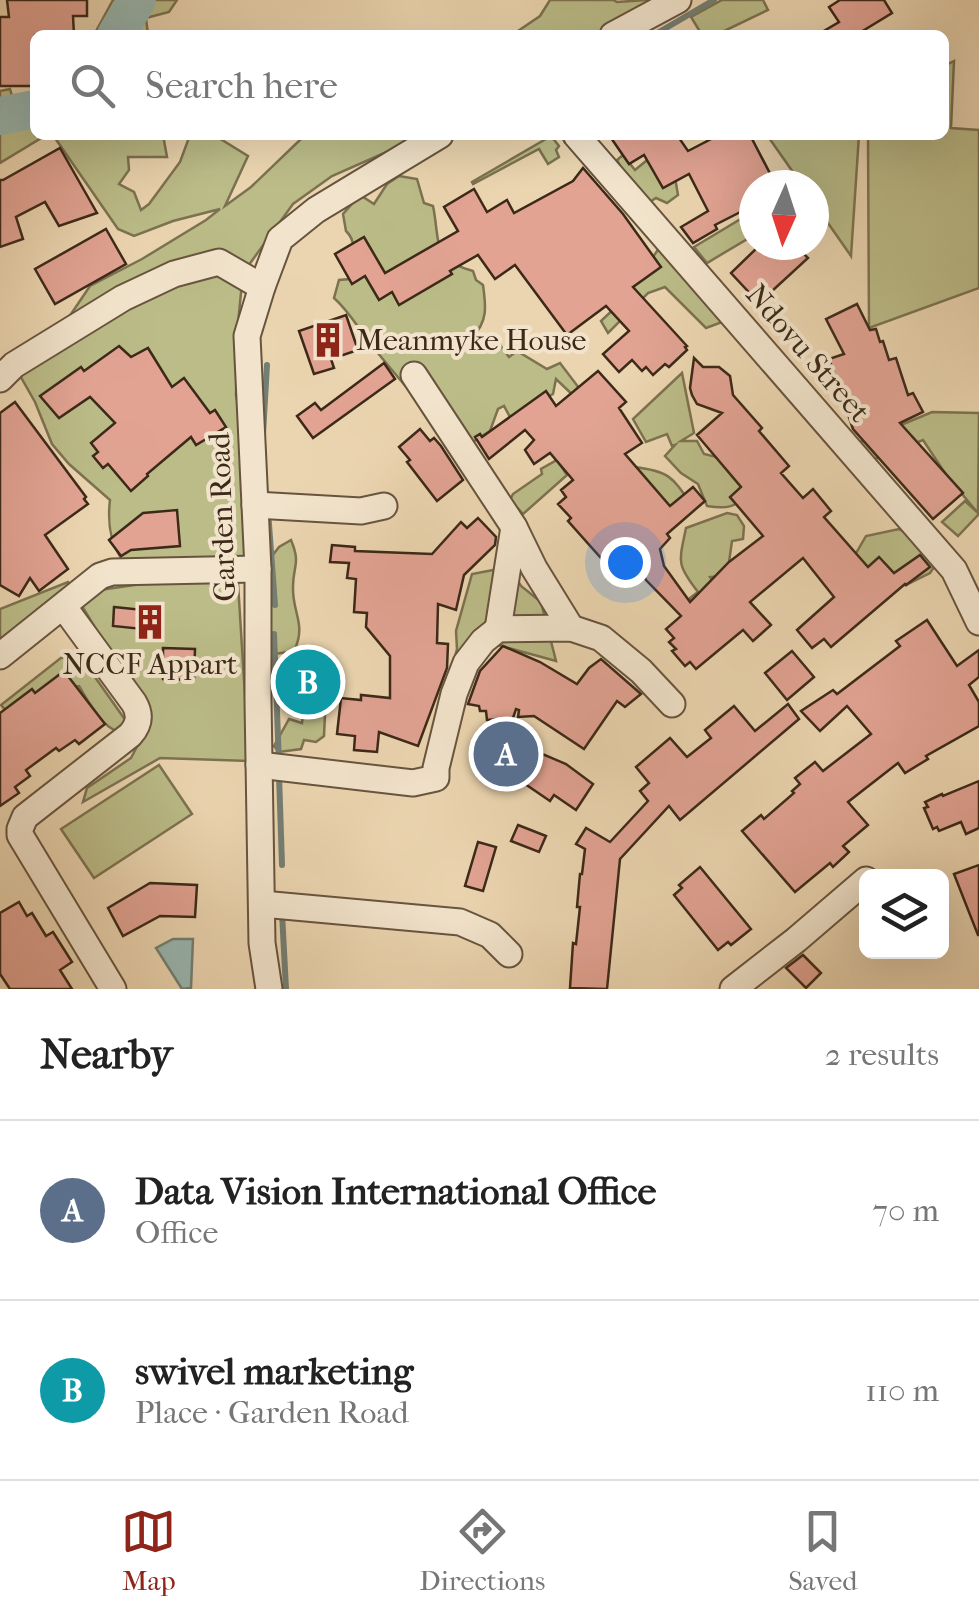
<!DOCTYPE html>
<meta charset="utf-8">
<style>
:root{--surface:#fff;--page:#f2f2f2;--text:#222;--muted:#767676;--line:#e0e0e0;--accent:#8f2418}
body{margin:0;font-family:"IM FELL French Canon",serif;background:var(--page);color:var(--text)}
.controls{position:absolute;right:30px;bottom:30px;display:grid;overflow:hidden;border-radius:15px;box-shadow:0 10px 40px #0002}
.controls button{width:90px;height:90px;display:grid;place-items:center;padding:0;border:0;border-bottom:2px solid var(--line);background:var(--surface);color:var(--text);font:50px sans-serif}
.compass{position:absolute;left:739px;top:170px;width:90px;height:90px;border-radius:50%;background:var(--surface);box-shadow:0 10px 40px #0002;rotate:183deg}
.you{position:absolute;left:625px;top:562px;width:35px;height:35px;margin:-25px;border:8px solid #fff;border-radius:50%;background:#1a73e8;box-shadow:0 0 0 15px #1a73e833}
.badge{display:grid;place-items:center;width:65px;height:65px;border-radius:50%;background:var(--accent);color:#fff;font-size:32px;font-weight:700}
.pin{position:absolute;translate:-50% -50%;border:5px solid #fff;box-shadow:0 2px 10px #0006}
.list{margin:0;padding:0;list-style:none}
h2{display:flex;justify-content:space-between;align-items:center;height:130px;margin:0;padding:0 40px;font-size:42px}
h2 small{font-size:32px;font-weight:400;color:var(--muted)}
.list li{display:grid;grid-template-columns:65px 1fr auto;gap:30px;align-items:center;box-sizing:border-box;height:180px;padding:0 40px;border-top:2px solid var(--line)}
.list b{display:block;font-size:38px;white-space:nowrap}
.list p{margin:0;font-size:32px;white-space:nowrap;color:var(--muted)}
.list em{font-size:32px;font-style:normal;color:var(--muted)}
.icon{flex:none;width:55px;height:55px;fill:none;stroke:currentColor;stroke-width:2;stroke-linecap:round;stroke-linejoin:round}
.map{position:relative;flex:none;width:979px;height:989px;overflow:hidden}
.search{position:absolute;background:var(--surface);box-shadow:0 10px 40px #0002;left:30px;right:30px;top:30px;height:110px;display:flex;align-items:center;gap:25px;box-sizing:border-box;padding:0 35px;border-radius:15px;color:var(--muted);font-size:38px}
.sheet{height:490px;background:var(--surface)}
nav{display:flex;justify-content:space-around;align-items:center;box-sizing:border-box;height:140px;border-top:2px solid var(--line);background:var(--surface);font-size:28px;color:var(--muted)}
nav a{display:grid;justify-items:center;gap:5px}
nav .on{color:var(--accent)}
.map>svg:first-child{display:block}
.green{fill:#bbbc88;stroke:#7c7250;stroke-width:2.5}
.water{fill:#99b8b2;stroke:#747f74;stroke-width:2.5}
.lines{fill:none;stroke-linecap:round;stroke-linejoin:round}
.stream{stroke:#747f74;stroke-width:6}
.river{stroke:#99b8b2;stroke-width:38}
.building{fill:#e2a393;stroke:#3c2918;stroke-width:2.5}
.minor-casing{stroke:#68543e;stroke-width:29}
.minor{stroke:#f2e4cc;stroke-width:25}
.labels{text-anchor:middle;stroke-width:8;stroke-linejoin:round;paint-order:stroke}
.poi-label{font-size:30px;fill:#3c2918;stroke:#f2e4cc;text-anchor:start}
.street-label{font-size:30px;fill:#3c2918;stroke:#f2e4cc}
</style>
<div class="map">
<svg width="979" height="989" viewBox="0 0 979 989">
<rect width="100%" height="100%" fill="#ebd5b0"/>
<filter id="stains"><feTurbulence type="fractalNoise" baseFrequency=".002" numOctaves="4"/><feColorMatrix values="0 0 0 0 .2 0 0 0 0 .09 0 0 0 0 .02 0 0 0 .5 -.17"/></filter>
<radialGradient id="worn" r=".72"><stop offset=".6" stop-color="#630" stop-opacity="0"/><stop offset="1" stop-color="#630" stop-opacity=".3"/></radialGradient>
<!-- green -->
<g class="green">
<polygon points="113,0 177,0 169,12 146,18 148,35 94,35"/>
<polygon points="550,0 613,0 617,2 647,0 649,4 597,35 512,35 540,16"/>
<polygon points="722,0 763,0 768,10 716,35 702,35 691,17"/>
<polygon points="954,61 951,128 979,130 979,288 869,328 868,135 944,135 944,66"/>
<path d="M 10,89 L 14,103 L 35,103 L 35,135 L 163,135 L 167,157 L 128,157 L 129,170 L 119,184 L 134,192 L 141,210 L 149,204 L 180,162 L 190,135 L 214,135 L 248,156 L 225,206 L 251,187 L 302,138 L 337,135 L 419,135 L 416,139 L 332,176 L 293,204 L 243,273 L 238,323 L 236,395 L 263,544 L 216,579 L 238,583 L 249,761 L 160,758 L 83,802 L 87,788 L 131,758 L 151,720 L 82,606 L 100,590 L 162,581 C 153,578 139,576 131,569 C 111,552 107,525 110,500 L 69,464 L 52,444 L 35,402 L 14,365 L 67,320 L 90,286 L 142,259 L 206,220 L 220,209 L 173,221 L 134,236 L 118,229 L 55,138 L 43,137 L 0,163 L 0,91 Z"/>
<polygon points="767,135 859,135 851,256 814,203 814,185 802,185"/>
<polygon points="551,136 559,146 556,150 559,157 548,164 539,149 473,184 472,182"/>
<polygon points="657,152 672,160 678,195 667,203 656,198 642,207 617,160 623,155 635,170"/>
<path d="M 399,176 L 417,179 L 424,203 L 433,206 C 440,239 431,260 473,271 L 476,280 L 483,285 C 486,306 488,322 472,337 L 483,344 L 500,345 L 509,357 L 517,351 L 547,369 L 560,363 L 601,417 L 578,400 L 556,379 L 553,394 L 510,417 L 504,406 L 498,409 L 490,431 L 460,450 C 431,415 401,382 373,347 C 359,330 350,312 334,298 L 339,280 L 350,279 C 352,262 359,243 346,231 L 343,214 L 360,195 L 374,204 L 387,184 Z"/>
<polygon points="754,211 754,235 707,263 694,247"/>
<polygon points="665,248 725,321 706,328 665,287 648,293 608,333 601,321 632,292 632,268 651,260 657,251"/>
<path d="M 682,373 L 694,433 L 681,441 L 697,441 L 704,454 L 733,461 L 748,494 C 735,508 726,509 707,506 L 698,484 L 681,473 L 665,456 L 675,445 L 672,446 L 667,434 L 646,442 L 633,419 Z"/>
<polygon points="932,412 979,413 978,515 958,536 942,522 965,501 977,512 947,476 923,440 862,464 858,443"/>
<polygon points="557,460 567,475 523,514 510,500 513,494 542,474 541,469"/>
<path d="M 634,467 C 668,471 672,476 690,503 L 662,513 Z"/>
<path d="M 727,513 L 737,515 L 744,526 L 743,539 L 732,541 L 729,562 L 721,576 L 710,577 L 719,591 L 696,622 L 690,598 L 698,592 C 676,564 679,562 686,528 Z"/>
<polygon points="899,529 923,542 939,560 930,573 906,585 876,583 851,562 866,536"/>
<path d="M 291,540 C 301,564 293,565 293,587 C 292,613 307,624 294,651 L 275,654 L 263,640 L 265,565 L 279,547 Z"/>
<polygon points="509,567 521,586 541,602 556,661 483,641 448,682 457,649 456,631 472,574"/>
<polygon points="68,582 74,590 0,650 0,609"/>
<path d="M 62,657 L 76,668 L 85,663 L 126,721 L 121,733 C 101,727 90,704 79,686 L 65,688 L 7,712 L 1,705 Z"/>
<polygon points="306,690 326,693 324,736 316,742 304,740 301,749 279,752 274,746 289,719 302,723"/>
<polygon points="159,765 192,814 94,878 61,829"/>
</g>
<!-- water -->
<polygon class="water" points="173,939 193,939 191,988 182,989 156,948"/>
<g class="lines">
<!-- stream -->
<g class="stream">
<polyline points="654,35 714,0"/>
<polyline points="263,434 267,365"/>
<polyline points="268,511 275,605"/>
<polyline points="274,634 279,763"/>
<polyline points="279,775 282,865"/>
<polyline points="282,913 286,989"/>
</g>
<!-- river -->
<g class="river">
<polyline points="116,35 137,0"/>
<polyline points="0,116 35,109"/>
</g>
</g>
<!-- building -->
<g class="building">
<polygon points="7,0 87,0 87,16 73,16 74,35 35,35 35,86 0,86 0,17 9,17"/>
<polygon points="840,0 884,0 892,13 856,35 817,35 839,22 829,7"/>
<polygon points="609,135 677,135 688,151 719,135 750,135 776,185 754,185 754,205 715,225 717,229 693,243 681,227 708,211 689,174 663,188 644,155 629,164"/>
<polygon points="60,148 97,213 59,226 45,202 16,217 23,239 0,247 0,180 3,180"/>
<polygon points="583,168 623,214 661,267 633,287 687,346 685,347 687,350 669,367 665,364 653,375 646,367 642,371 632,360 619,372 603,354 629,331 606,306 567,335 515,265 495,279 478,255 450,271 452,274 399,305 392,292 379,300 365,276 352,284 335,254 364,237 385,273 458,231 444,207 474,189 487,212 507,200 514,213 573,181"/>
<polygon points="106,229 126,264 55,304 35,269"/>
<polygon points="760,245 795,245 808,258 759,303 731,273"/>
<polygon points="857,304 870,330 876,329 880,342 883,341 889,360 896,358 908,395 913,393 923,412 900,423 963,493 933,519 853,429 829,359 844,354 826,319"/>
<polygon points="346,315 358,350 331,359 334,368 314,374 299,331"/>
<polygon points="119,346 131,357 148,348 172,387 184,378 210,413 215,410 226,427 196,445 191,437 147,474 148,476 131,491 108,464 103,468 93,456 98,452 91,443 115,423 90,397 59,418 40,396 81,367 84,371"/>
<polygon points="694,358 703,367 719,367 730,376 733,395 762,428 759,431 789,466 781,473 803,498 813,489 831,511 824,517 868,567 879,557 894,573 920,555 930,567 906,585 905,584 831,647 824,639 812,648 797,630 834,597 803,558 750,602 771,625 753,641 743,630 696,669 690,662 685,666 672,651 676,649 669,642 674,638 666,629 681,616 646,580 637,560 617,576 568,521 571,518 558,504 566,497 561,490 573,480 550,453 534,464 525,450 534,440 525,430 489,459 475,437 480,434 482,437 546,391 556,406 598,371 626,402 619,408 642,443 625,454 670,506 693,487 705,501 667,534 670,538 660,549 664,566 690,602 729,562 763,536 730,497 741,487 697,435 722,413 697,404 692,395 690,388"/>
<polygon points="384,363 395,379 313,438 297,416 315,403 321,410"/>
<polygon points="15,402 86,497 84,499 88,504 45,535 68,569 39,591 30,578 19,596 0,585 0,413"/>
<polygon points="420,429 430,441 434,438 441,446 463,480 437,501 407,462 410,460 399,447"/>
<polygon points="177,510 180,546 131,550 121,556 109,540 143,513"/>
<polygon points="478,518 496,537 495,545 464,575 456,610 438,604 437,643 448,644 447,668 418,746 379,732 377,752 354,750 355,736 337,734 341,698 361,700 361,695 390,698 390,656 366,627 367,613 354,612 356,579 347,578 349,563 330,562 332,545 355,547 355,551 432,554 461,522 467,528"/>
<polygon points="114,607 144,610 142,629 113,626"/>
<polygon points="927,620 957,666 979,650 979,677 969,685 979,702 979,726 926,756 928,759 905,773 898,763 848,802 868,825 843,846 849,852 833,867 830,863 795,892 742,831 761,815 764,819 794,793 792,791 800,784 795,778 815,762 823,771 871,734 847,706 820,731 801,711 833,690 837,694 900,646 896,641"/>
<polygon points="503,646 540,662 577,684 589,668 601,659 641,694 625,707 617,701 584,749 534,716 518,717 519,710 516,709 513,718 487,720 486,711 480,711 479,706 468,704 480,671"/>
<polygon points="163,648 195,649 194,680 163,679"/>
<polygon points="792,651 814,677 787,700 765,673"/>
<polygon points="64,671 105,724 79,744 75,740 59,751 56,748 26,770 30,776 15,787 19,793 0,806 0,713 32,689 35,693"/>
<polygon points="788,704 799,719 680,820 669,806 620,859 607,989 570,988 573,943 576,944 580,907 577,907 580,874 582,874 585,849 576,844 586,828 610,842 648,801 640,791 649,783 636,767 670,738 687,757 711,738 705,730 734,706 755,731"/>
<polygon points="514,742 566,764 593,784 576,810 554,795 550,801 509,773"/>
<polygon points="979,781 979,828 966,834 961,822 939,831 937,827 933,829 924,808 928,807 925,802 942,794 943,796"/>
<polygon points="518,825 546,836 539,852 511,841"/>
<polygon points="478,842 496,847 483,891 465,886"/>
<polygon points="979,865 979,935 978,935 954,874"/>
<polygon points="700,867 751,929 731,945 728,942 718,950 674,895 682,888 679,885"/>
<polygon points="150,883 197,885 195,917 160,916 123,936 108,908"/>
<polygon points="19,902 27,916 32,913 46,936 53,932 72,962 60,970 72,989 10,989 0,974 0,913"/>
<polygon points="803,955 821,973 806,988 786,968"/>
</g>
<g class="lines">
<defs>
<g id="minor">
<polyline points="613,35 678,0"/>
<polyline points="576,135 954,570 979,622"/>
<polyline points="414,375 514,527 534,568 571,628"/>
<polyline points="0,379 14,365 123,298 174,274 219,262 262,287"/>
<polyline points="255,505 361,511 384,506"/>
<path d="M 63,606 L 134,703 C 141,715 139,725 130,735 L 25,817 L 20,829 L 20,835 L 113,989"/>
<polyline points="498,629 514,527"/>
<polyline points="0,656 100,576 112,572 258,569"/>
<polyline points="259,765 413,783 436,778 436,768 454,694 466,663 483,641 498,629 571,628 601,638 641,671 672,704"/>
<polyline points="262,904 460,922 490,935 509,954"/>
<polyline points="269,989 262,943 258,701 258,569 247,336 262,287 280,239 316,210 440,135"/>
<polyline points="733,989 796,940 866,880"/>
</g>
</defs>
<!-- minor casing -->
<use href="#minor" class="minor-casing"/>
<!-- minor -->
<use href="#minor" class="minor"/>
</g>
<!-- icons -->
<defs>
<symbol id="building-bare" viewBox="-9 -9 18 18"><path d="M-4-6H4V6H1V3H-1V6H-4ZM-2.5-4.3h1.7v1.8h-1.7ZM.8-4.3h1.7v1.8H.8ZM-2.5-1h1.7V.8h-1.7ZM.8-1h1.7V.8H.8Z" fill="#8f2418" stroke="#f2e4cc" stroke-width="2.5" paint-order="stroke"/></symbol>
</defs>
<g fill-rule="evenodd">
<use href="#building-bare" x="303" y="315" width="50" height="50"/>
<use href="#building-bare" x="125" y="597" width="50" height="50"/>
</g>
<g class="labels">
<!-- poi labels -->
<g class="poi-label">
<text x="356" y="350">Meanmyke House</text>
<text x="150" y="674" text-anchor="middle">NCCF Appart</text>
</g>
<!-- street labels -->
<g class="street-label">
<text transform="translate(808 353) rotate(49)" y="10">Ndovu Street</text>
<text transform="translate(222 517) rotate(-92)" y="10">Garden Road</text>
</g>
</g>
<rect width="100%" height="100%" filter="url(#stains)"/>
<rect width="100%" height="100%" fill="url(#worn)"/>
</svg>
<div class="controls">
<button><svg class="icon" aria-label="layers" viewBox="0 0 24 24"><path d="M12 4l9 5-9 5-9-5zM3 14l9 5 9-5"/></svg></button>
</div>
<svg class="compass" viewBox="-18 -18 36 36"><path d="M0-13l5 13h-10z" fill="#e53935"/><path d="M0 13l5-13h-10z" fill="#767676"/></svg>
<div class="you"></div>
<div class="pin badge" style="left:506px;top:754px;background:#5c6f8a">A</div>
<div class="pin badge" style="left:308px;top:682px;background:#0f9aa8">B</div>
<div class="search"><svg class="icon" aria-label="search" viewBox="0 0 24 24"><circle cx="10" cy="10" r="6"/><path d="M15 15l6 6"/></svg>Search here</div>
</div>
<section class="sheet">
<h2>Nearby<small>2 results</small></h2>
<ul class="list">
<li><span class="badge" style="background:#5c6f8a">A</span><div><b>Data Vision International Office</b><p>Office</p></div><em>70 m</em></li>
<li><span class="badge" style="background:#0f9aa8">B</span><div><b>swivel marketing</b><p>Place · Garden Road</p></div><em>110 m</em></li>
</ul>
</section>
<nav>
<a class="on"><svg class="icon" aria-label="map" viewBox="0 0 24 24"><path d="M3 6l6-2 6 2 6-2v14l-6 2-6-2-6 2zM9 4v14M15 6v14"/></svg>Map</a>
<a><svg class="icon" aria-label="directions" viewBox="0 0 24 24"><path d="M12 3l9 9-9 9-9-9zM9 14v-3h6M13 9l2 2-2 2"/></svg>Directions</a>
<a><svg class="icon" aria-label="saved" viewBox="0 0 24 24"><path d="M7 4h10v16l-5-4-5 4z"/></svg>Saved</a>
</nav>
